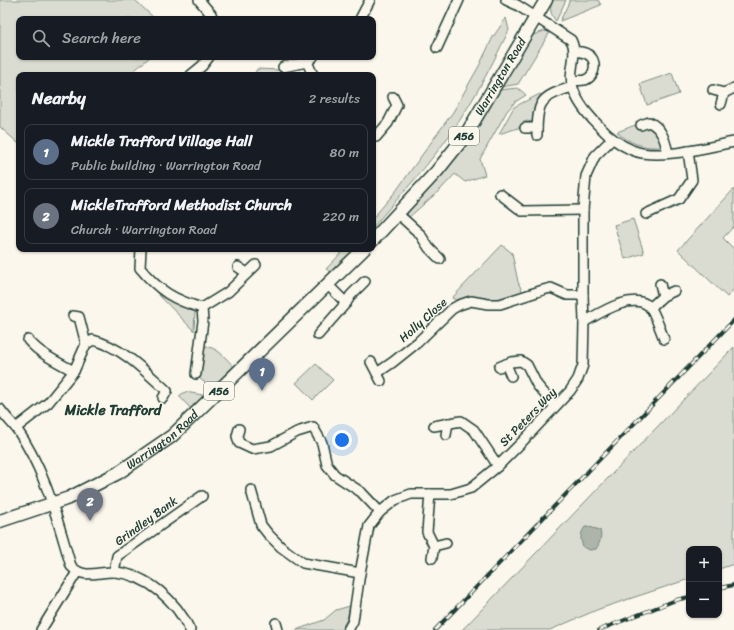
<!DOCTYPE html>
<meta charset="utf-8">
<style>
:root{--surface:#171b24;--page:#242831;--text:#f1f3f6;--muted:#9ea1a6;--line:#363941;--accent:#ea580c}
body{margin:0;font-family:Sriracha,sans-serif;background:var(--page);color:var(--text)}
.controls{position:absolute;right:12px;bottom:12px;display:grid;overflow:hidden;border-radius:8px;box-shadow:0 1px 3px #0004}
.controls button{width:36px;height:36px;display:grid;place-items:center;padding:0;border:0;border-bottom:1px solid var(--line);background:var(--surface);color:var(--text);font:20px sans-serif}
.you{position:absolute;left:342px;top:440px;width:14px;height:14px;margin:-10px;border:3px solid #fff;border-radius:50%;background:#1a73e8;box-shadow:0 0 0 6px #1a73e833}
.badge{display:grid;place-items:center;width:26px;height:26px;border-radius:50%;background:var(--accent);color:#fff;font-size:13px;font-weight:700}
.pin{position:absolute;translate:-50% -33px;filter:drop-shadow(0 1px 2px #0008)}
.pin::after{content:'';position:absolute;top:21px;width:14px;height:12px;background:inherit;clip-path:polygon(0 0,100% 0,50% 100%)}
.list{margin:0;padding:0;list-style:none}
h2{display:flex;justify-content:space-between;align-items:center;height:52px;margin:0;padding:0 16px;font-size:17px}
h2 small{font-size:13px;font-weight:400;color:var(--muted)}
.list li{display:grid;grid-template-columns:26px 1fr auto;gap:12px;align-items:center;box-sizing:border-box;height:56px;margin:0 8px 8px;padding:0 8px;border:1px solid var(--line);border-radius:8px}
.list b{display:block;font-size:15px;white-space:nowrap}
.list p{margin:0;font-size:13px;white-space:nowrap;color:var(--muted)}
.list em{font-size:13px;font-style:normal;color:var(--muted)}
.icon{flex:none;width:22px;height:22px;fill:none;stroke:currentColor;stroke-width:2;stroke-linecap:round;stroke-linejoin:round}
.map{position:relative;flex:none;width:734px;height:630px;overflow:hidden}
.search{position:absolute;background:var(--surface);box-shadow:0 1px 3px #0004;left:16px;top:16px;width:360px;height:44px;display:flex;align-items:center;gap:10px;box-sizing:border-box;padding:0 14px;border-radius:8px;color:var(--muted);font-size:15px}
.panel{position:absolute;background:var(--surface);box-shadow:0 1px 3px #0004;left:16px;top:72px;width:360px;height:180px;border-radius:8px}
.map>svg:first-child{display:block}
.green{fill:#dbdcd1;stroke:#7d8c82}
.water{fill:#adb4aa;stroke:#74847b}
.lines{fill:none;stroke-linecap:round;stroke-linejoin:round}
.minor-casing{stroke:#1f3d34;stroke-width:12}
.major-casing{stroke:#1f3d34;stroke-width:15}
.minor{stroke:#fbf7ec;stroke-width:9}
.major{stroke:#fbf7ec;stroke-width:12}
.rail-casing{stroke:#1f3d34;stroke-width:4}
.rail{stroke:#fbf7ec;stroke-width:2.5;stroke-dasharray:8;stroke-linecap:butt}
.labels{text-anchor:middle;stroke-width:3;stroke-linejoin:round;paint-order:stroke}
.shield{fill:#fbf7ec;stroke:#61756b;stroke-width:1}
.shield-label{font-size:11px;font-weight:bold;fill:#1f3d34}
.street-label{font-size:12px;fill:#1f3d34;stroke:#fbf7ec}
.quarter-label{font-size:14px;font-weight:bold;fill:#1f3d34;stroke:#fbf7ec}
</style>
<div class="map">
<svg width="734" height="630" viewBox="0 0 734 630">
<rect width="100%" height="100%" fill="#fbf7ec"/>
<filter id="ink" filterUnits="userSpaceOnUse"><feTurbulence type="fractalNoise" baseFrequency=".025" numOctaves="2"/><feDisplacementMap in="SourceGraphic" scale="8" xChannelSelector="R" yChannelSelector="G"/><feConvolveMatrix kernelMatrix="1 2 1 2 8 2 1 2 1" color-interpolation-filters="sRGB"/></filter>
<g filter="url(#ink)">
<!-- green -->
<g class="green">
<polygon points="0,0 135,0 155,19 19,19 19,57 150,57 129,75 19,75 19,144 0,127"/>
<path d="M 553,0 L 566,0 L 556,21 C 550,14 549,8 553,0 Z"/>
<polygon points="570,0 598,0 601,5 560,21"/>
<path d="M 506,18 L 509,30 C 489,71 468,112 440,148 C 419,176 395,201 373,227 L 373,218 L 396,191 L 453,112 L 479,66 L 493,37 Z"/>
<polygon points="544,31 550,32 518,84 502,87 531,36"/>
<polygon points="257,69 280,70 279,75 254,75"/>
<polygon points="672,73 679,94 647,105 640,84"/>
<polygon points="518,88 526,95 515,102 507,111 480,159 485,175 465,182 455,174 441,189 408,218 407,213 427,192 456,156 499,90"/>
<polygon points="540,94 543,97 534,119 532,122 527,121 522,123 521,127 499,134 514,107"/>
<path d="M 638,124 L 654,128 L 663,144 L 659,147 C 643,148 629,143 617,132 Z"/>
<polygon points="734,189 734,226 723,238 734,249 734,289 727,297 678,250"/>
<polygon points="633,219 644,253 625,259 614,225"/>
<path d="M 502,245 L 512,253 L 518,282 L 523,293 C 506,298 467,308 452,298 Z"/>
<polygon points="345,249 354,249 331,272 326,269"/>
<polygon points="153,289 179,306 195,309 194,331"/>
<path d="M 203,345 C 219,349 223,355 234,367 L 213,389 L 199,378 Z"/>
<polygon points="734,347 734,564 719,569 719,549 689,549 689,579 599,609 550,630 462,630"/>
<polygon points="316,364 333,380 313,400 296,383"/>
<polygon points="185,392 203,395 203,399 191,409 179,396"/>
<polygon points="350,606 347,619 341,630 296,630 324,620 336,610"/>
</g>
<!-- water -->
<path class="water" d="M 585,527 L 589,527 L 600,530 C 602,537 600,543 596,549 L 590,550 L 583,547 C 580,539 580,534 585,527 Z"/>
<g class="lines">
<defs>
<g id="minor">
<polyline points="199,0 211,14 213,19"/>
<path d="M 506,0 L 517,5 L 571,40 C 579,55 567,72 573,88 C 577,102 588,115 598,125 C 608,136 618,144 632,150 C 656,161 708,147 734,142"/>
<polyline points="360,19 370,0"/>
<polyline points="437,48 459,0"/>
<polyline points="307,62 313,75"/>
<polyline points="283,67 307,62 313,57"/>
<polyline points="191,75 202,66 209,57"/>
<path d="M 572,81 C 576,80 581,81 585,80 C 596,76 598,59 587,54 C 584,52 578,52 574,51"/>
<polyline points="713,90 724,93"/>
<polyline points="721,104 724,93 734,88"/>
<path d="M 641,125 L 649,122 C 662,128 665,140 668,153"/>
<polyline points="525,128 537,128"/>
<path d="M 537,135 C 537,126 537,110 542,103 C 547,94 563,90 572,87"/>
<polyline points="373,137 376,137 388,123 397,105 393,97"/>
<polyline points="500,194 522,211 583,210"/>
<polyline points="398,214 420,234 429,248 440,259"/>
<polyline points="646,214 679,199 692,180 688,151"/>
<path d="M 141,249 L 140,268 C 159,291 174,300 202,308 L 228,292 L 256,265"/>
<polyline points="238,267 247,273"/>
<polyline points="660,284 663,296"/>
<polyline points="346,303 351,295 365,281"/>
<polyline points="650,308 663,296 674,291"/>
<path d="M 584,322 C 600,313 633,291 650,307 C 654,311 661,332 664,339"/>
<polyline points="318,335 346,303 328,285"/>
<path d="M 28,340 C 40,354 57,362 74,371"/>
<path d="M 86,344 L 93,340 C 122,347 145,371 167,391 L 163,398"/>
<polyline points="371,362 381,381"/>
<polyline points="506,364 511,376"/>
<polyline points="499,367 511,362 521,361 527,365 537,385 555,406"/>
<polyline points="377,373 393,362 418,342 452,309 459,305 471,301 488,304 500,304 543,290 551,288 567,295 583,295"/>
<polyline points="196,374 203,321 202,308"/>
<path d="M 0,409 C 5,416 11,422 16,428 C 45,469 57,519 71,566 C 83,580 99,571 115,572 C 148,575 176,601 190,630"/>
<polyline points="434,426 461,421 474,430 498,466"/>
<polyline points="16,428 48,403 74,371 86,344 79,317 73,316"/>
<polyline points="239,429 237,436 239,443 252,449 271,446 297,432 313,427 322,443 327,465 335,475 361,492 380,512"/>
<polyline points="446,435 448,423"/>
<polyline points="251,490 261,525 268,534 281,547 303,563 360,573"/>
<polyline points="430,494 427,532 434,546 432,558"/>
<polyline points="434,546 446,543"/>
<polyline points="114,572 117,556 202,496"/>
<polyline points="276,623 278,630"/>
<polyline points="41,630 77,572"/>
<polyline points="348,630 353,621 360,573 369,526 380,512 395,500 411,494 451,494 471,488 498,466 522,442 570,391 578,379 583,365 584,322 583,295 583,210 586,176 595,156 612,139"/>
</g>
<g id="major">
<path id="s1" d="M 373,240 L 437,171 L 465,136 L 546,0"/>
<path id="s2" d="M 0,521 L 69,498 L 118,473 L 172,436 L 364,249"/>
</g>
</defs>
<!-- minor casing -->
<use href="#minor" class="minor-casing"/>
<!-- major casing -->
<use href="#major" class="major-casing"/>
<!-- minor -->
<use href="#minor" class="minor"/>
<!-- major -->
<use href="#major" class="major"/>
<defs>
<g id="rail">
<polyline points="719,588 734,585"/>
<polyline points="435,630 734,320"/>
<polyline points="599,630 676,600 689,597"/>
</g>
</defs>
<!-- rail casing -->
<use href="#rail" class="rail-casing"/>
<!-- rail -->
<use href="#rail" class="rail"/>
</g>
</g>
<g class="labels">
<!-- shield labels -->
<g class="shield">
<rect x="449" y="127" width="30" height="18" rx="3"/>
<rect x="204" y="382" width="30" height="18" rx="3"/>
</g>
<g class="shield-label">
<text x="464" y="140">A56</text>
<text x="219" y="395">A56</text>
</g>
<!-- street labels -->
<g class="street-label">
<text dy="4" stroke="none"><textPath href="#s1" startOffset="208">Warrington Road</textPath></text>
<text transform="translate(423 320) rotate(-42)" y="4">Holly Close</text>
<text transform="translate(528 417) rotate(-46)" y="4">St Peters Way</text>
<text dy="4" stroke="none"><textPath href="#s2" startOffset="183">Warrington Road</textPath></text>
<text transform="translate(146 521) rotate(-36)" y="4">Grindley Bank</text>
</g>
<!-- quarter labels -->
<g class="quarter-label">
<text x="113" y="415">Mickle Trafford</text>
</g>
</g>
</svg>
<div class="controls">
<button>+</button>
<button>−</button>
</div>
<div class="you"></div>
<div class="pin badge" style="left:262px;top:391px;background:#5c6f8a">1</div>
<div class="pin badge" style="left:90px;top:521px;background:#6b7280">2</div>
<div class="search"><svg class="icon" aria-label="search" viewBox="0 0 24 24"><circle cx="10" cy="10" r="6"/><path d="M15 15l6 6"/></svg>Search here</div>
<section class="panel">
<h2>Nearby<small>2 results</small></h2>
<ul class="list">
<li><span class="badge" style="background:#5c6f8a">1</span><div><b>Mickle Trafford Village Hall</b><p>Public building · Warrington Road</p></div><em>80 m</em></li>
<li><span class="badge" style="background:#6b7280">2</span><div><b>MickleTrafford Methodist Church</b><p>Church · Warrington Road</p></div><em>220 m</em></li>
</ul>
</section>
</div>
